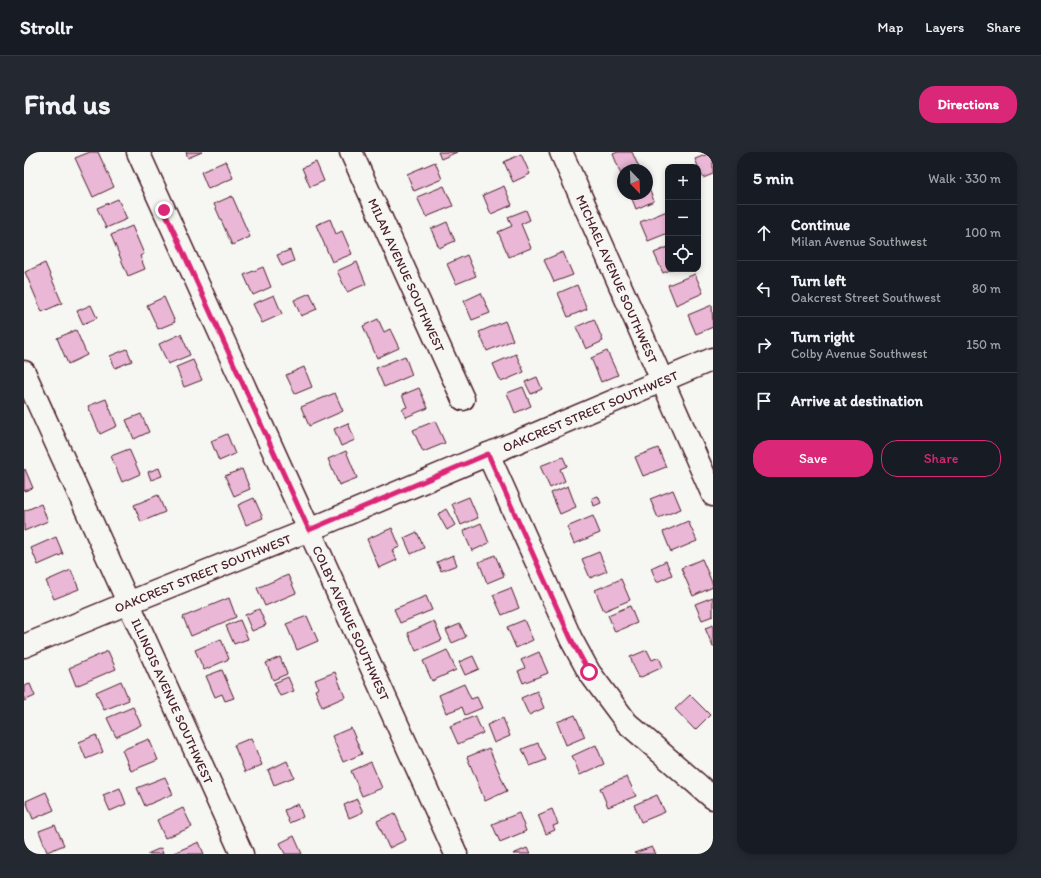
<!DOCTYPE html>
<meta charset="utf-8">
<style>
:root{--surface:#171b24;--page:#242831;--text:#f1f3f6;--muted:#9ea1a6;--line:#363941;--accent:#db2777}
body{margin:0;font-family:Itim,sans-serif;background:var(--page);color:var(--text)}
.controls{position:absolute;right:12px;top:12px;display:grid;overflow:hidden;border-radius:8px;box-shadow:0 2px 6px #0003}
.controls button{width:36px;height:36px;display:grid;place-items:center;padding:0;border:0;border-bottom:1px solid var(--line);background:var(--surface);color:var(--text);font:20px sans-serif}
.compass{position:absolute;left:593px;top:12px;width:36px;height:36px;border-radius:50%;background:var(--surface);box-shadow:0 2px 6px #0003;rotate:157deg}
.stop{position:absolute;width:12px;height:12px;margin:-9px;border:3px solid #db2777;border-radius:50%;background:#fff}
.stop.end{background:#db2777;border-color:#fff;box-shadow:0 1px 4px #0008}
.list{margin:0;padding:0;list-style:none}
h2{display:flex;justify-content:space-between;align-items:center;height:52px;margin:0;padding:0 16px;font-size:17px}
h2 small{font-size:13px;font-weight:400;color:var(--muted)}
.list li{display:grid;grid-template-columns:26px 1fr auto;gap:12px;align-items:center;box-sizing:border-box;height:56px;padding:0 16px;border-top:1px solid var(--line)}
.list b{display:block;font-size:15px;white-space:nowrap}
.list p{margin:0;font-size:13px;white-space:nowrap;color:var(--muted)}
.list em{font-size:13px;font-style:normal;color:var(--muted)}
.actions{display:flex;gap:8px;padding:12px 16px}
.actions a{flex:1;padding:9px 0;border:1px solid var(--accent);border-radius:16px;text-align:center;font-size:14px;color:var(--accent)}
.actions .main{background:var(--accent);color:#fff}
.icon{flex:none;width:22px;height:22px;fill:none;stroke:currentColor;stroke-width:2;stroke-linecap:round;stroke-linejoin:round}
.map{position:relative;flex:none;width:689px;height:702px;overflow:hidden;border-radius:16px}
header{display:flex;align-items:center;gap:24px;box-sizing:border-box;height:56px;padding:0 20px;background:var(--surface);border-bottom:1px solid var(--line)}
header strong{font-size:19px}
nav{display:flex;gap:22px;margin-inline-start:auto;font-size:14px}
.intro{display:flex;align-items:center;justify-content:space-between;box-sizing:border-box;height:96px;padding:0 24px}
h1{margin:0;font-size:28px}
.button{padding:10px 18px;border-radius:16px;background:var(--accent);color:#fff;font-size:14px;font-weight:700}
main{display:flex;gap:24px;padding:0 24px}
aside{flex:1;background:var(--surface);border-radius:16px;box-shadow:0 2px 6px #0003}
.map>svg:first-child{display:block}
.building{fill:#eab8d6;stroke:#4a1f2b}
.lines{fill:none;stroke-linecap:round;stroke-linejoin:round}
.minor-casing{stroke:#4a1f2b;stroke-width:25}
.minor{stroke:#f6f6f2;stroke-width:22}
.route{stroke:#db2777;stroke-width:5}
.labels{text-anchor:middle;stroke-width:3;stroke-linejoin:round;paint-order:stroke}
.street-label{font-size:13px;fill:#4a1f2b;stroke:#f6f6f2}
</style>
<header>
<strong>Strollr</strong>
<nav><a>Map</a><a>Layers</a><a>Share</a></nav>
</header>
<div class="intro"><h1>Find us</h1><a class="button">Directions</a></div>
<main>
<div class="map">
<svg width="689" height="702" viewBox="0 0 689 702">
<rect width="100%" height="100%" fill="#f6f6f2"/>
<filter id="ink" filterUnits="userSpaceOnUse"><feTurbulence type="fractalNoise" baseFrequency=".025" numOctaves="2"/><feDisplacementMap in="SourceGraphic" scale="8" xChannelSelector="R" yChannelSelector="G"/><feConvolveMatrix kernelMatrix="1 2 1 2 8 2 1 2 1" color-interpolation-filters="sRGB"/></filter>
<g filter="url(#ink)">
<!-- building -->
<g class="building">
<polygon points="66,0 74,0 90,35 69,45 51,6"/>
<polygon points="162,0 178,0 164,6"/>
<polygon points="414,0 433,0 417,7"/>
<polygon points="594,0 608,0 616,18 599,18 598,25 589,2"/>
<polygon points="689,0 689,22 679,26 671,7"/>
<polygon points="497,2 506,22 489,30 480,10"/>
<polygon points="202,9 209,26 184,37 177,20"/>
<polygon points="292,10 300,29 286,35 278,16"/>
<polygon points="411,10 418,27 390,39 383,22"/>
<polygon points="623,32 630,49 612,57 606,42 623,42"/>
<polygon points="420,34 429,54 402,65 393,45"/>
<polygon points="480,34 488,53 467,62 459,43"/>
<polygon points="208,44 226,85 208,93 190,52"/>
<polygon points="94,47 103,67 82,76 73,56"/>
<polygon points="502,58 506,68 497,72 507,96 485,105 474,80 488,74 484,65"/>
<polygon points="643,59 644,81 624,89 616,70"/>
<polygon points="306,67 312,82 318,79 328,102 308,110 292,73"/>
<polygon points="423,70 431,89 415,96 407,77"/>
<polygon points="108,74 120,102 116,104 121,117 104,124 87,83"/>
<polygon points="644,95 644,117 648,117 639,121 630,101"/>
<polygon points="266,98 270,109 258,114 253,103"/>
<polygon points="539,100 549,123 530,130 520,108"/>
<polygon points="443,103 452,124 432,132 423,112"/>
<polygon points="333,110 342,132 323,140 313,119"/>
<polygon points="21,111 38,151 18,160 1,120"/>
<polygon points="239,115 247,135 229,143 220,123"/>
<polygon points="671,122 679,141 652,153 644,133"/>
<polygon points="553,133 563,157 544,165 534,141"/>
<polygon points="286,141 293,157 277,164 270,148"/>
<polygon points="457,141 466,161 448,168 440,149"/>
<polygon points="250,143 258,162 238,171 229,152"/>
<polygon points="140,145 151,170 134,177 123,153"/>
<polygon points="67,153 73,166 59,172 53,159"/>
<polygon points="688,153 689,175 672,182 664,163"/>
<polygon points="354,167 360,180 366,177 375,196 353,206 339,174"/>
<polygon points="570,167 579,189 562,197 552,175"/>
<polygon points="481,169 489,188 463,199 455,180"/>
<polygon points="52,178 63,203 44,212 33,186"/>
<polygon points="157,182 166,203 144,212 135,192"/>
<polygon points="103,197 108,209 91,216 86,204"/>
<polygon points="583,199 594,223 577,230 567,206"/>
<polygon points="492,202 500,220 477,230 469,212"/>
<polygon points="381,204 388,223 360,235 352,216"/>
<polygon points="169,208 178,228 160,235 152,215"/>
<polygon points="280,215 288,235 271,242 262,223"/>
<polygon points="513,225 518,237 507,242 501,230"/>
<polygon points="499,235 507,254 491,261 483,241"/>
<polygon points="395,236 404,256 382,265 378,257 383,255 378,243"/>
<polygon points="311,241 319,259 285,274 277,255"/>
<polygon points="82,247 93,274 76,282 64,254"/>
<polygon points="117,262 125,280 110,287 102,268"/>
<polygon points="411,269 421,291 399,300 389,278"/>
<polygon points="324,271 331,288 317,294 310,277"/>
<polygon points="203,282 211,302 195,309 187,289"/>
<polygon points="634,296 642,315 619,324 611,305"/>
<polygon points="105,297 116,322 98,330 87,304"/>
<polygon points="322,299 333,326 315,333 304,307"/>
<polygon points="539,305 543,314 536,317 541,329 526,336 516,314"/>
<polygon points="135,316 138,324 127,328 124,320"/>
<polygon points="1,317 9,336 0,339 0,318"/>
<polygon points="218,317 226,337 210,344 201,324"/>
<polygon points="544,334 552,355 536,362 527,341"/>
<polygon points="649,338 657,357 634,366 626,347"/>
<polygon points="134,343 141,360 117,370 110,353"/>
<polygon points="574,344 577,351 570,354 568,346"/>
<polygon points="445,345 454,366 437,373 428,352"/>
<polygon points="230,346 239,366 222,373 214,353"/>
<polygon points="17,352 24,369 0,379 0,359"/>
<polygon points="422,357 431,373 423,378 414,362"/>
<polygon points="569,364 576,381 550,392 543,375"/>
<polygon points="664,369 673,389 647,400 639,380"/>
<polygon points="457,371 465,391 448,399 439,379"/>
<polygon points="368,376 376,395 368,398 373,408 355,416 343,387"/>
<polygon points="393,380 400,396 387,402 380,386"/>
<polygon points="32,385 39,402 14,413 7,396"/>
<polygon points="575,400 583,419 566,426 558,407"/>
<polygon points="429,403 433,413 417,419 413,410"/>
<polygon points="471,403 480,424 463,431 455,410"/>
<polygon points="678,407 689,433 689,435 669,444 657,416"/>
<polygon points="642,409 648,423 633,430 627,416"/>
<polygon points="47,418 55,437 30,447 22,429"/>
<polygon points="264,423 272,441 241,454 233,436"/>
<polygon points="597,427 606,448 580,459 571,438"/>
<polygon points="487,436 495,456 478,463 469,443"/>
<polygon points="402,444 408,458 376,471 370,457"/>
<polygon points="689,445 689,464 678,468 671,452"/>
<polygon points="205,446 212,465 167,484 159,465"/>
<polygon points="606,454 613,471 591,480 584,463"/>
<polygon points="235,457 242,473 228,479 221,463"/>
<polygon points="283,464 294,489 273,498 262,472"/>
<polygon points="216,468 224,487 210,492 202,474"/>
<polygon points="500,468 509,488 492,496 483,475"/>
<polygon points="410,469 418,488 392,499 384,481"/>
<polygon points="436,472 442,485 428,491 422,478"/>
<polygon points="689,473 689,495 681,476"/>
<polygon points="197,487 205,507 180,518 171,498"/>
<polygon points="423,498 432,518 408,529 399,509"/>
<polygon points="623,498 628,508 635,505 639,515 615,526 606,505"/>
<polygon points="84,499 92,517 52,534 45,516"/>
<polygon points="515,500 524,521 499,531 494,519 501,516 497,508"/>
<polygon points="449,504 455,517 441,523 435,510"/>
<polygon points="256,505 263,522 249,528 242,511"/>
<polygon points="198,518 210,546 201,549 198,542 191,545 182,524"/>
<polygon points="311,520 321,545 298,555 291,538 295,536 291,528"/>
<polygon points="264,525 270,539 256,544 250,531"/>
<polygon points="97,529 105,548 80,558 72,540"/>
<polygon points="6,532 11,544 0,549 0,534"/>
<polygon points="440,532 447,547 453,545 458,556 441,563 438,555 422,561 415,543"/>
<polygon points="513,539 520,556 505,563 497,546"/>
<polygon points="666,543 686,563 671,578 651,557"/>
<polygon points="109,555 117,573 92,585 83,566"/>
<polygon points="551,563 561,585 542,593 533,570"/>
<polygon points="451,564 459,581 434,592 426,574"/>
<polygon points="479,566 486,584 470,591 463,573"/>
<polygon points="327,576 338,602 319,610 308,584"/>
<polygon points="72,583 79,600 62,607 55,590"/>
<polygon points="227,586 238,613 221,620 210,593"/>
<polygon points="125,587 134,608 107,619 98,598"/>
<polygon points="514,591 522,608 506,614 498,597"/>
<polygon points="572,593 580,612 556,623 548,604"/>
<polygon points="465,596 483,639 461,649 443,605"/>
<polygon points="263,609 270,625 250,633 244,618"/>
<polygon points="347,610 358,636 338,644 327,619"/>
<polygon points="141,625 149,642 121,654 113,636"/>
<polygon points="603,625 612,644 584,655 576,636"/>
<polygon points="96,636 102,652 86,659 79,643"/>
<polygon points="22,640 30,658 9,667 2,649"/>
<polygon points="633,643 641,660 617,670 610,653"/>
<polygon points="333,647 339,660 325,666 320,653"/>
<polygon points="274,652 279,665 265,671 260,658"/>
<polygon points="159,656 168,675 141,686 133,668"/>
<polygon points="528,657 534,672 529,674 531,678 522,682 514,663"/>
<polygon points="371,661 382,688 365,696 353,669"/>
<polygon points="495,661 502,679 476,690 468,672"/>
<polygon points="31,673 40,693 23,700 15,679"/>
<polygon points="270,684 278,702 261,702 256,691"/>
<polygon points="175,690 180,702 147,702"/>
<polygon points="628,695 632,702 611,702 610,701"/>
<polygon points="137,696 139,702 123,702"/>
<polygon points="503,696 506,702 489,702"/>
</g>
<g class="lines">
<defs>
<g id="minor">
<path id="s1" d="M 114,0 L 432,702"/>
<path id="s2" d="M 327,0 L 439,247"/>
<path id="s3" d="M 537,0 L 689,343"/>
<path id="s4" d="M 0,220 L 218,702"/>
<polyline points="464,302 547,487 565,520 603,571 689,646"/>
<path id="s5" d="M 0,494 L 104,451 L 285,378 L 689,207"/>
</g>
</defs>
<!-- minor casing -->
<use href="#minor" class="minor-casing"/>
<!-- minor -->
<use href="#minor" class="minor"/>
</g>
</g>
<g class="lines" filter="url(#ink)">
<!-- route -->
<polyline class="route" points="140,58 285,378 464,302 547,487 565,520"/>
</g>
<g class="labels">
<!-- street labels -->
<g class="street-label">
<text dy="5" stroke="none"><textPath href="#s2" startOffset="135">MILAN AVENUE SOUTHWEST</textPath></text>
<text dy="5" stroke="none"><textPath href="#s3" startOffset="139">MICHAEL AVENUE SOUTHWEST</textPath></text>
<text dy="5" stroke="none"><textPath href="#s5" startOffset="613">OAKCREST STREET SOUTHWEST</textPath></text>
<text dy="5" stroke="none"><textPath href="#s5" startOffset="193">OAKCREST STREET SOUTHWEST</textPath></text>
<text dy="5" stroke="none"><textPath href="#s1" startOffset="517">COLBY AVENUE SOUTHWEST</textPath></text>
<text dy="5" stroke="none"><textPath href="#s4" startOffset="361">ILLINOIS AVENUE SOUTHWEST</textPath></text>
</g>
</g>
</svg>
<div class="controls">
<button>+</button>
<button>−</button>
<button><svg class="icon" aria-label="locate" viewBox="0 0 24 24"><circle cx="12" cy="12" r="6"/><path d="M12 2v4M12 18v4M2 12h4M18 12h4"/></svg></button>
</div>
<svg class="compass" viewBox="-18 -18 36 36"><path d="M0-13l5 13h-10z" fill="#e53935"/><path d="M0 13l5-13h-10z" fill="#9ea1a6"/></svg>
<div class="stop" style="left:565px;top:520px"></div>
<div class="stop end" style="left:140px;top:58px"></div>
</div>
<aside>
<h2>5 min<small>Walk · 330 m</small></h2>
<ul class="list">
<li><svg class="icon" aria-label="ahead" viewBox="0 0 24 24"><path d="M12 20V5M6 11l6-6 6 6"/></svg><div><b>Continue</b><p>Milan Avenue Southwest</p></div><em>100 m</em></li>
<li><svg class="icon" aria-label="left" viewBox="0 0 24 24"><path d="M17 20v-9H6M10 6l-5 5 5 5"/></svg><div><b>Turn left</b><p>Oakcrest Street Southwest</p></div><em>80 m</em></li>
<li><svg class="icon" aria-label="right" viewBox="0 0 24 24"><path d="M7 20v-9h11M14 6l5 5-5 5"/></svg><div><b>Turn right</b><p>Colby Avenue Southwest</p></div><em>150 m</em></li>
<li><svg class="icon" aria-label="arrive" viewBox="0 0 24 24"><path d="M6 21V4h12l-3 4 3 4H6"/></svg><div><b>Arrive at destination</b></div></li>
</ul>
<div class="actions"><a class="main">Save</a><a>Share</a></div>
</aside>
</main>
